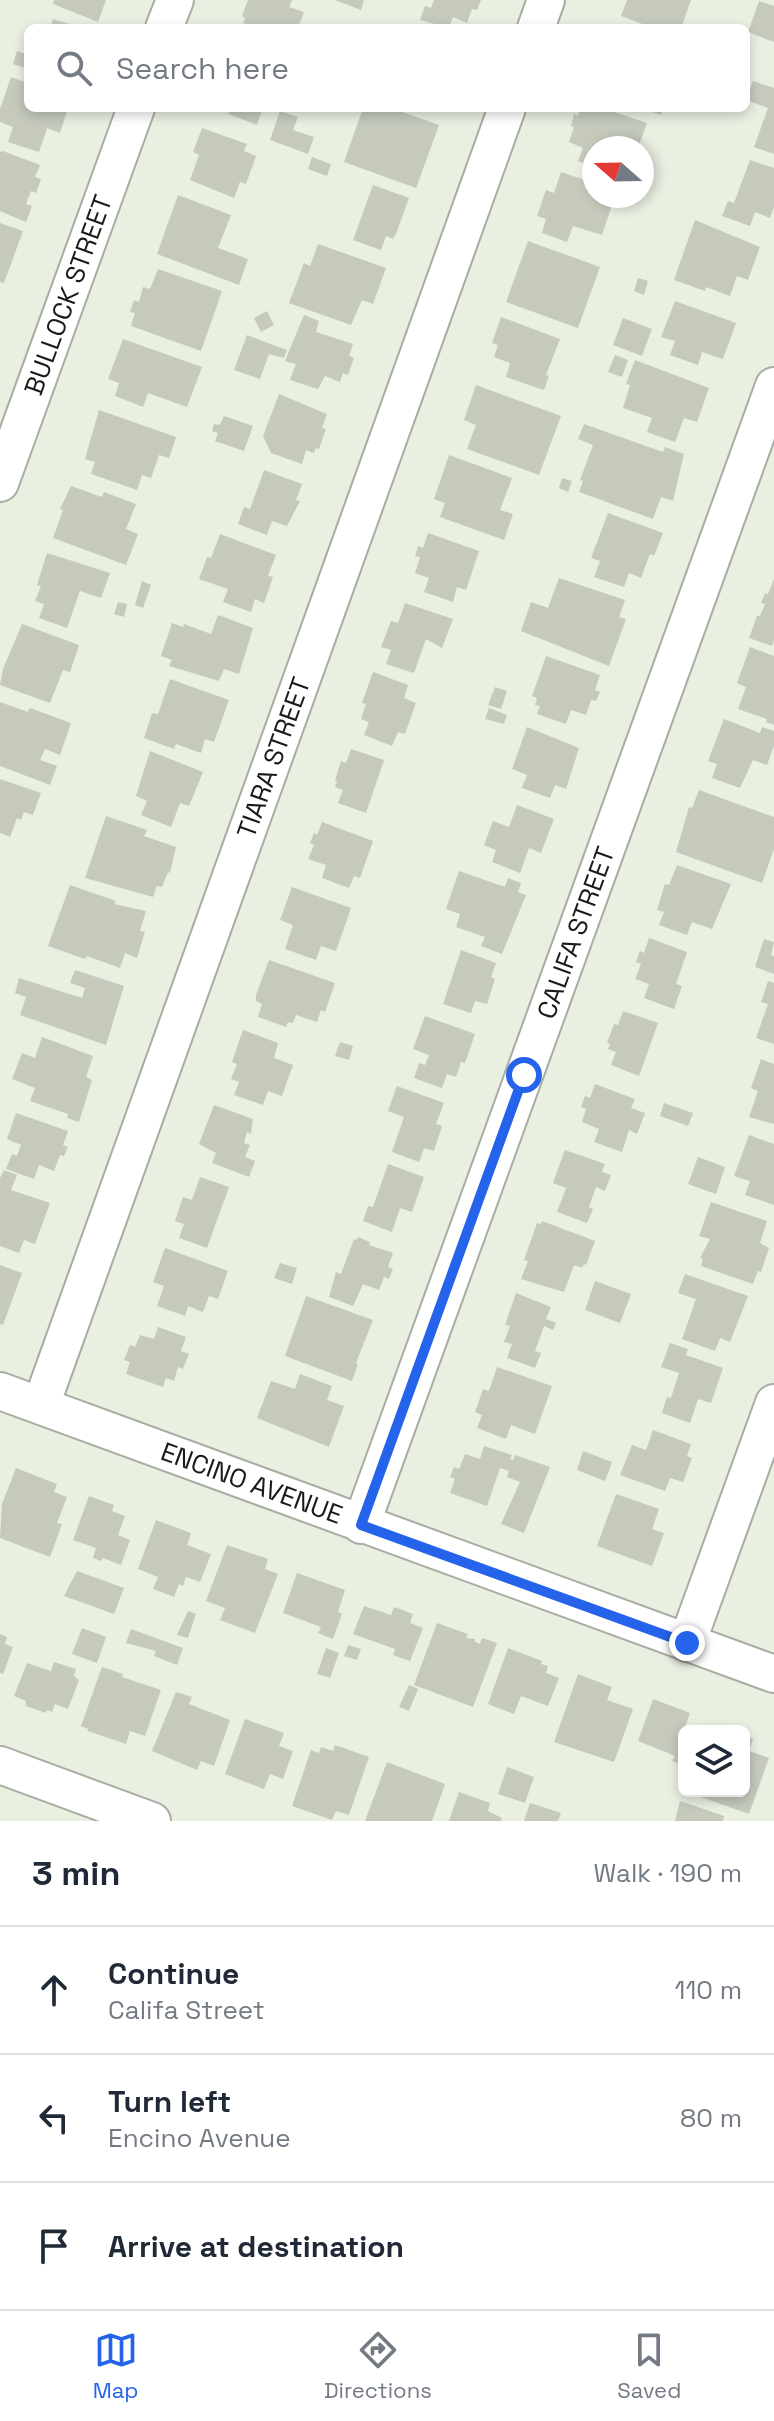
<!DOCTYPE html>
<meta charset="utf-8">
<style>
:root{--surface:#fff;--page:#f6f6f7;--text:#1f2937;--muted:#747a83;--line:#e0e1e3;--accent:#2563eb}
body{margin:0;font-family:"Space Grotesk",sans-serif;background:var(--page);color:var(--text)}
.controls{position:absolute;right:24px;bottom:24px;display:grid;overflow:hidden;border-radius:12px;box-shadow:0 4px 12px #0003}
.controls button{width:72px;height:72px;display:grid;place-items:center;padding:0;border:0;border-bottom:2px solid var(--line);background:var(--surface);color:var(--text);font:40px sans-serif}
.compass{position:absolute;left:582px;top:136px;width:72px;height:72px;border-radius:50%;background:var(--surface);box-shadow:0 4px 12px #0003;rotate:290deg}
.stop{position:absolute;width:24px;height:24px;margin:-18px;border:6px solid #2563eb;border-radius:50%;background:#fff}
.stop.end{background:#2563eb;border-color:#fff;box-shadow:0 2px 8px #0008}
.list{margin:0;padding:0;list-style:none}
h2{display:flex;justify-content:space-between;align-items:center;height:104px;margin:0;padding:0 32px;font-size:34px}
h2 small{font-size:26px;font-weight:400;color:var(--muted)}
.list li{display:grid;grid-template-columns:52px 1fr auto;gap:24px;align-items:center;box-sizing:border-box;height:128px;padding:0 32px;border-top:2px solid var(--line)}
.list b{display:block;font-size:30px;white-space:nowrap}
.list p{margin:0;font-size:26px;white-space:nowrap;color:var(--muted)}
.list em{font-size:26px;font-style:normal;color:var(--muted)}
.icon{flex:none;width:44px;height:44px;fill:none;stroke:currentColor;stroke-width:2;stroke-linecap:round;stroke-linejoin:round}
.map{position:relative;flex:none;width:774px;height:1821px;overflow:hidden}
.search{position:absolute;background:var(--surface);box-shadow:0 4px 12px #0003;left:24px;right:24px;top:24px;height:88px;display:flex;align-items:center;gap:20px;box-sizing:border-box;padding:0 28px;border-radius:12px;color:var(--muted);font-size:30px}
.sheet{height:488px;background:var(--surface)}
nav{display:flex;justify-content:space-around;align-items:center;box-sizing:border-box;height:112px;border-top:2px solid var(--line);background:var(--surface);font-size:22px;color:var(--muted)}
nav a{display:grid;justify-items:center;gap:4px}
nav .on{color:var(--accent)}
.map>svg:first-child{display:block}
.building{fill:#c5cabd}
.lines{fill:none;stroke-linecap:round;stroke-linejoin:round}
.minor-casing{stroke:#a7ada0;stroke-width:40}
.minor{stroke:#fff;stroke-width:36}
.route{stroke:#2563eb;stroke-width:10}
.labels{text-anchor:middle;stroke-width:6;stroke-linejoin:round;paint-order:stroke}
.street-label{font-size:26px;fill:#191b16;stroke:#e9efe1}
</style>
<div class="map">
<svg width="774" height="1821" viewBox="0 0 774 1821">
<rect width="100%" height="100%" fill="#e9efe1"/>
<!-- building -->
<g class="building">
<polygon points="54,0 106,0 98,22 53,4"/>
<polygon points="248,0 292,0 289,7 304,12 298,28 250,28 251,25 243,23 245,18 242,16"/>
<polygon points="335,0 364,0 361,10"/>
<polygon points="434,0 481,0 477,10 472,9 467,23 453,17 449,28 420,20 425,6 431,8"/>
<polygon points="627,0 691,0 681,28 653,28 621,16"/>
<polygon points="759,1 774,6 774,42 748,32"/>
<polygon points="53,19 78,27 78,28 50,28"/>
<polygon points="17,51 28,55 28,69 13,64"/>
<polygon points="11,77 28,83 28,108 68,108 60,133 47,128 39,152 8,142 13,127 0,122 0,109"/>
<polygon points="753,81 774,88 774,154 754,147 768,108 746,100"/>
<polygon points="230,108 263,108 257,125 228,114"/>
<polygon points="363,108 391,108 439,125 416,188 344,162"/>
<polygon points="581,108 603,108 647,123 638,148 594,148 594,167 578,161 583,148 569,142 574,127 571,126 574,114 578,116"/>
<polygon points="642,108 664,108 661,115"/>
<polygon points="280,111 298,117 293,130 314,137 308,154 270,140"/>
<polygon points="202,128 247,144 244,151 256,156 246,184 240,182 234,198 190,180 199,155 193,152"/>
<polygon points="3,151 40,165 35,177 41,179 36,193 31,191 26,204 32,206 26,222 0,211 0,152"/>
<polygon points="312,157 331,164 327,176 308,169"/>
<polygon points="750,160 774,168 774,207 770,218 755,212 750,226 722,216 728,201 734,203"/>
<polygon points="561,172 594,183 594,196 615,196 602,235 573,226 567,242 542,233 546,219 537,216 546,190 554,193"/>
<polygon points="373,185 409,198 396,234 393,239 386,236 381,250 353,240"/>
<polygon points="178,195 231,215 218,248 248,259 239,285 157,254"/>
<polygon points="695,220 760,247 748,280 737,276 730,296 706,287 705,291 674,280"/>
<polygon points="0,223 23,231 4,283 0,282"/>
<polygon points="528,241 600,267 578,328 506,302"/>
<polygon points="318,244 386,268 373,304 362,300 351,325 289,303 304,263 310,266"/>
<polygon points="158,269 222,291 201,351 131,326 135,313 130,312 134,300 139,302 143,287 150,289"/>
<polygon points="638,278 648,281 644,295 634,291"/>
<polygon points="675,301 736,323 723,359 702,352 698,365 670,355 675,341 661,337"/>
<polygon points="267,311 274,325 261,332 254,318"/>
<polygon points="304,315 319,321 316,332 353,344 349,356 354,358 348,375 343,373 340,382 325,376 318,389 290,380 296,364 285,361"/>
<polygon points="501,317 560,339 546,375 549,376 544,390 506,377 510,363 494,357 498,345 492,343"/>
<polygon points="623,318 652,329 642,356 613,345"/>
<polygon points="247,335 287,350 284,358 269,354 260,379 234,370"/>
<polygon points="123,339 202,367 187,407 148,393 143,407 115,396 119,383 108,379"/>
<polygon points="615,355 628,360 622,377 608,372"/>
<polygon points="635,360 709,388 697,422 684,418 675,442 647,432 652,418 623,408 630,385 626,384"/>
<polygon points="476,385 561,416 539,475 467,449 476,425 464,420"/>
<polygon points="279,394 327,414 322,428 326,429 319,449 316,448 314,453 306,450 302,464 271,453 263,436"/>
<polygon points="99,410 176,437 169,458 159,455 151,478 142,475 137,490 91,474 95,462 85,459"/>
<polygon points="224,416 253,426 244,451 215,441 218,433 212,431 214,424 220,425"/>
<polygon points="584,424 663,452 665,447 684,454 673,501 661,497 653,519 579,492 583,481 580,480 593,445 578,439"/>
<polygon points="449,455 512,478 500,510 513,514 504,540 440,517 445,503 434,499"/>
<polygon points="264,470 302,484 296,500 300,501 287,526 272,521 267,535 238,524 244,507 250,509"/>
<polygon points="562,478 572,481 568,492 559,488"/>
<polygon points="71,486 102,497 104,492 136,504 126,529 138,534 126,565 53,538 63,510 60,509"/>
<polygon points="608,513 663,533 654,556 650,554 641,578 629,573 624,587 594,577 600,561 591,558"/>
<polygon points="428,533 479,551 466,590 457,587 453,602 424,592 429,578 415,573 420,557 415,556 418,546 423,548"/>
<polygon points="220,534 276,555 268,576 273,577 264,603 255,599 251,612 223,602 228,589 199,579 207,557 211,558"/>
<polygon points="47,553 110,573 101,598 80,591 67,628 39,618 44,604 35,601 41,586 37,585"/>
<polygon points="559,578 625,600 619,617 626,619 609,666 521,631 531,602 548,608"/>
<polygon points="774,579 774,641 772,646 749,638 757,616 760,616 765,604 761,603 765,593 768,594"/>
<polygon points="142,581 151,585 143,608 135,605"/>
<polygon points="118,602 127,604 124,617 114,614"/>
<polygon points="405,603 453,619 442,648 426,639 414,673 386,664 391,650 381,647 391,621 398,623"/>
<polygon points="218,615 253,628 239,674 224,669 219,681 169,666 172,660 161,656 172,623 183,627 184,624 211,634"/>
<polygon points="22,624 79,645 70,672 63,670 50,703 0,685 3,669"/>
<polygon points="750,647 774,656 774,725 766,722 767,719 738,709 746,687 737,683"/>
<polygon points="546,656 600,675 595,690 600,692 596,701 591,700 586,715 571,710 566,724 537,714 540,706 535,705 537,698 532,696"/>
<polygon points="373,672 408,685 404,698 416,703 405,734 398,732 392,746 364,735 369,722 361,719 366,704 362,703"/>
<polygon points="170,679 229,700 214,742 205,739 201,753 176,744 174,749 144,738 152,713 158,714"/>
<polygon points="495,687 507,691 501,709 488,705"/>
<polygon points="0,702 28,712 30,708 71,723 60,755 45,749 40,760 57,766 50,785 0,766"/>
<polygon points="489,708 507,715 504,724 485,719"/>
<polygon points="724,719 760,733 762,727 774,731 774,746 767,765 753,760 740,788 712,778 717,764 708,761"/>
<polygon points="527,727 579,748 566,789 555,785 550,798 522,788 527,775 512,769"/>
<polygon points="351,749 384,760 366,813 338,803 343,790 335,787 337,781 335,780 341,761 346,763"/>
<polygon points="150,751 203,772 189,806 180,803 171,827 141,815 147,801 136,796"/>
<polygon points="0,779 41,793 33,815 24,812 21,820 17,818 10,837 0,833"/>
<polygon points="699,790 774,817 774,849 762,883 676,852 689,807 692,808"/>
<polygon points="517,805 554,819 541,853 529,848 520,873 492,862 496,850 484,845 493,821 509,827"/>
<polygon points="106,816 147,830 144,836 176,847 170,873 168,872 162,887 157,886 153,897 85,878"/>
<polygon points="322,822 373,841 360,878 354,876 349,888 322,878 326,865 308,859 314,845 310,843 314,833 317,835"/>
<polygon points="677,865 731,884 712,929 692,922 687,935 659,925 664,912 657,910 665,884 669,885"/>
<polygon points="459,871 505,887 508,878 521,883 518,892 526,895 502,954 481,946 485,937 456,927 460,914 446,909"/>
<polygon points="70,885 116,901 114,904 146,911 140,931 145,932 137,958 125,953 120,968 87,956 85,959 48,946"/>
<polygon points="292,887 351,908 336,951 321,946 316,960 285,949 293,925 280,920"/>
<polygon points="649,938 687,952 676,984 682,986 674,1009 644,998 649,984 635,979 641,964 636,962 640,951 644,953"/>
<polygon points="764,939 774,942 771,955 774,956 774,974 755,967"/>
<polygon points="461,950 496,963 491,977 495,979 487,1004 475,1001 471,1013 443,1004"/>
<polygon points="269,960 335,983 325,1012 321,1010 317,1022 296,1015 293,1023 288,1022 286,1027 258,1017 262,1004 256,1001 256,995"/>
<polygon points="75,970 124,986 106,1045 20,1015 26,997 15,993 19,978 82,998 85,988 70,983"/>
<polygon points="768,981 774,983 774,1044 756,1038 768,1004 761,1002"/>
<polygon points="623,1011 658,1023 639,1076 611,1065 616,1052 608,1049 610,1044 607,1043 614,1024 618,1025"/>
<polygon points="425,1016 475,1034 465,1063 461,1062 456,1077 447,1074 442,1088 414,1078 419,1063 425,1065 429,1055 413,1049"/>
<polygon points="243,1030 278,1043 274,1058 293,1065 282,1096 268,1091 263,1105 234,1095 239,1082 231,1079 237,1064 232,1062"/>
<polygon points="42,1037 93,1056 86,1077 92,1080 79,1122 67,1118 68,1114 30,1101 35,1088 12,1079 22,1053 35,1058"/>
<polygon points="340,1042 353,1046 349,1060 335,1056"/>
<polygon points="761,1059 774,1064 774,1124 749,1117 758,1091 751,1088"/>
<polygon points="595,1084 635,1099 631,1108 645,1113 637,1134 629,1130 622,1152 594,1142 599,1129 582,1122 586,1109 581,1107 585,1096 590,1098"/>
<polygon points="397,1086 444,1103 436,1124 442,1126 434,1151 424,1148 419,1162 392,1152 404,1117 388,1111"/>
<polygon points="664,1103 693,1113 688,1126 660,1116"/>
<polygon points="214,1105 253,1119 251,1134 247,1132 244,1143 250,1145 245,1157 255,1161 249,1177 212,1163 216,1153 199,1144"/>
<polygon points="16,1113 68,1131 63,1145 68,1147 64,1156 60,1155 54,1171 39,1165 34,1179 6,1169 12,1154 17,1156 21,1145 7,1139"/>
<polygon points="749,1135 774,1144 774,1205 745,1195 750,1181 734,1176"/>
<polygon points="565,1150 605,1164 602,1172 611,1175 605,1191 596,1187 589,1207 593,1209 587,1223 557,1212 566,1188 553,1183"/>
<polygon points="698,1157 725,1167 716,1194 688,1184"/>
<polygon points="388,1164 424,1177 412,1212 400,1208 392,1232 363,1221 368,1206 373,1207"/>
<polygon points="4,1170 17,1175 11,1190 50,1203 35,1244 24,1240 19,1253 0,1246 0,1178"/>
<polygon points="200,1177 229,1187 207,1248 179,1238 184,1224 175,1221 183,1197 192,1200"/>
<polygon points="711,1202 767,1221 760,1243 769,1248 761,1272 758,1271 753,1284 701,1266 703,1259 700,1258 710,1239 699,1236"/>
<polygon points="542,1221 595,1241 586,1265 584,1264 582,1268 574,1265 564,1292 521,1279 528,1261 524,1260 537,1223 541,1224"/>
<polygon points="358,1237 370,1242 369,1245 393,1253 388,1267 393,1269 389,1279 384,1277 379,1290 363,1284 353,1306 329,1297 336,1272 341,1274 354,1239 357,1240"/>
<polygon points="165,1248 228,1271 218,1299 209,1296 203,1312 188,1306 185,1316 157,1306 164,1286 153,1282"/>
<polygon points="280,1263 297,1268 292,1284 274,1278"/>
<polygon points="0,1265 22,1273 3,1325 0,1324"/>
<polygon points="685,1274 748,1296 730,1342 720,1338 715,1351 682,1339 696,1299 678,1293"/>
<polygon points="595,1281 631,1294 620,1323 585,1310"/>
<polygon points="516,1293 551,1307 546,1319 556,1323 553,1330 544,1326 535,1351 541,1353 535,1368 507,1358 512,1344 504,1342 510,1326 505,1325"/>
<polygon points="306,1296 373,1320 356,1363 358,1364 352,1381 285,1356"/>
<polygon points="158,1327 186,1337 181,1351 189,1354 183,1369 178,1367 174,1381 166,1378 163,1387 126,1374 130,1362 124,1360 130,1345 135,1347 140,1335 154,1339"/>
<polygon points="670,1343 688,1349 686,1355 723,1368 711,1403 698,1399 690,1423 662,1413 667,1397 671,1398 679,1373 661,1367"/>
<polygon points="497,1367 552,1386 535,1434 511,1425 506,1439 477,1428 482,1415 475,1412 483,1389 489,1391"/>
<polygon points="300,1374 332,1386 327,1400 344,1406 329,1447 257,1418 271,1381 295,1389"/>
<polygon points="653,1430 691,1444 687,1456 692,1458 683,1482 670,1478 665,1491 620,1475 632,1445 646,1450"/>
<polygon points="484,1446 512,1455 510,1459 513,1460 515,1455 550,1467 524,1533 501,1524 520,1482 507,1477 509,1471 500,1468 487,1506 450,1493 455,1479 450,1477 454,1467 459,1469 465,1454 480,1459"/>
<polygon points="583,1451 612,1462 605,1481 577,1470"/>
<polygon points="16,1468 57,1484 54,1492 67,1497 57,1523 62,1524 50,1557 0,1538 2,1504"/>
<polygon points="616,1494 659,1509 652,1529 664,1533 652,1566 597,1546"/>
<polygon points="89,1496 114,1505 112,1511 125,1516 118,1535 130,1540 121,1565 103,1558 101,1561 93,1558 96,1548 73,1540"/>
<polygon points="156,1520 191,1533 187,1545 211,1554 200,1582 186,1577 183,1586 179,1584 174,1597 153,1589 158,1577 138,1569"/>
<polygon points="227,1545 268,1559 265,1569 278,1574 255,1633 220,1620 225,1608 206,1601"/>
<polygon points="77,1571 124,1588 114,1614 64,1596"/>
<polygon points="297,1573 345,1590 338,1612 342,1614 333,1639 318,1633 321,1627 283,1613"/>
<polygon points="364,1606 391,1615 394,1607 413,1614 410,1623 423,1628 410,1661 393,1655 395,1649 353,1634"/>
<polygon points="188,1611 196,1614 188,1638 177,1635"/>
<polygon points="437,1623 468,1634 466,1638 475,1639 475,1642 480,1644 482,1638 497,1643 473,1707 414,1685"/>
<polygon points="82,1628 106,1637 97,1663 72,1654"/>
<polygon points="131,1629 183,1648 177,1665 154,1656 156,1651 126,1643"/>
<polygon points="0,1634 7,1637 5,1644 13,1647 3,1674 0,1673"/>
<polygon points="348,1645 361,1649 357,1660 344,1656"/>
<polygon points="326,1648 339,1653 330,1678 317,1674"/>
<polygon points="508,1648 542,1661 541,1664 548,1666 546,1673 559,1678 548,1706 521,1696 514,1714 488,1704"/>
<polygon points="54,1662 76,1669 74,1676 79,1680 68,1709 55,1704 52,1712 47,1710 46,1713 26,1706 26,1701 14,1696 27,1663 51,1671"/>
<polygon points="102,1667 123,1674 122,1677 161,1690 145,1736 130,1731 126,1744 88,1731 88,1729 81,1726"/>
<polygon points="578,1674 612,1687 607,1700 633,1709 614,1762 554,1742"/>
<polygon points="409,1685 418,1689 409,1711 399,1707"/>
<polygon points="176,1692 192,1697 189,1704 230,1720 214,1766 201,1761 197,1770 152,1751"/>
<polygon points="653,1699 690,1713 683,1732 684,1766 672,1761 675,1756 638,1741"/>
<polygon points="245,1719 284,1733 279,1746 293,1751 283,1779 270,1774 264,1789 225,1774"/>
<polygon points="744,1735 753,1739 749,1751 769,1758 749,1814 695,1795 696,1791 744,1791"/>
<polygon points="335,1745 369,1757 349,1815 336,1811 332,1820 292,1806 311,1750 319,1753 321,1747 333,1751"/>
<polygon points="387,1762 445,1784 432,1821 365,1821"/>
<polygon points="507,1767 534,1777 525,1803 498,1794"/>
<polygon points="459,1792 490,1803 488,1811 502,1818 501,1821 449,1821"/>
<polygon points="680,1801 724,1816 723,1821 675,1821"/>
<polygon points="530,1803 561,1813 558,1821 524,1821"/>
</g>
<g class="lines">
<defs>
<g id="minor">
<polyline points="164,28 175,0"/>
<polyline points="536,28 546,0"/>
<path id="s1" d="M 0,483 L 136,108"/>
<path id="s2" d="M 0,1391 L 774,1674"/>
<path id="s3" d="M 41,1405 L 507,108"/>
<path id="s4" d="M 361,1525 L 774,386"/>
<polyline points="687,1643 774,1403"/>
<polyline points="0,1765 152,1821"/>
</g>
</defs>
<!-- minor casing -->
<use href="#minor" class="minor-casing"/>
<!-- minor -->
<use href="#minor" class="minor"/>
</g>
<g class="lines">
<!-- route -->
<polyline class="route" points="524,1075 361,1525 687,1643"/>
</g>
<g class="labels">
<!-- street labels -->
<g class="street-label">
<text dy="9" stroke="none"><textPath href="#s1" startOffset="200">BULLOCK STREET</textPath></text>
<text dy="9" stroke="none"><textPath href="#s3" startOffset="688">TIARA STREET</textPath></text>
<text dy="9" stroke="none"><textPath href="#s4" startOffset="630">CALIFA STREET</textPath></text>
<text dy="9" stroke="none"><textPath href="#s2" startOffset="268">ENCINO AVENUE</textPath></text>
</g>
</g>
</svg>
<div class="controls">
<button><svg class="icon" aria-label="layers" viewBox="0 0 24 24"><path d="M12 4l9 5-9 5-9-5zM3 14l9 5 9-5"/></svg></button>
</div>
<svg class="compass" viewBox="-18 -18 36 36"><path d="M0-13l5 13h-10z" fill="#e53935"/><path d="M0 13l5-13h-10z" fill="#747a83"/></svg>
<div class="stop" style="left:524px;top:1075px"></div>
<div class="stop end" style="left:687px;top:1643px"></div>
<div class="search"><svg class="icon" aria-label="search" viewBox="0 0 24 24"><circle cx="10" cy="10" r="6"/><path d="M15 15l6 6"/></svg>Search here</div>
</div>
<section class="sheet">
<h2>3 min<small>Walk · 190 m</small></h2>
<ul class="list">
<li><svg class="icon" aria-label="ahead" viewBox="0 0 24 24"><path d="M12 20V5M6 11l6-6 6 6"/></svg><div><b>Continue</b><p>Califa Street</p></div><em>110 m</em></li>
<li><svg class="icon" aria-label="left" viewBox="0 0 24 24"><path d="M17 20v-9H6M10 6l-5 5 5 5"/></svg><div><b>Turn left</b><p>Encino Avenue</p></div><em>80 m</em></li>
<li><svg class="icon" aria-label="arrive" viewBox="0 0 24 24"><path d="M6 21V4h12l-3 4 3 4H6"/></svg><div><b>Arrive at destination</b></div></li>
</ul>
</section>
<nav>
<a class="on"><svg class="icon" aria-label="map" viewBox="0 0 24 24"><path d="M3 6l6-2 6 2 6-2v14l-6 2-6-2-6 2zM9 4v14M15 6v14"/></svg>Map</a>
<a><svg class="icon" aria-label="directions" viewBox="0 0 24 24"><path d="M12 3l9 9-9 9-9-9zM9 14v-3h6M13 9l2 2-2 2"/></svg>Directions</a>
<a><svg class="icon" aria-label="saved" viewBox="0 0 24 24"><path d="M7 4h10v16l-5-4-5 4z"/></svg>Saved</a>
</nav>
